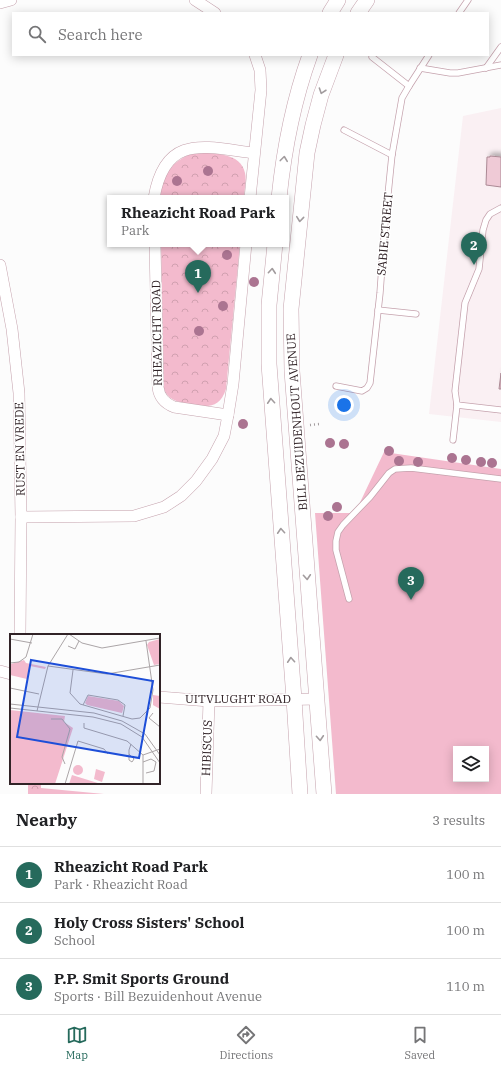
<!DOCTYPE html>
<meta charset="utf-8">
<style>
:root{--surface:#fff;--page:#f6f6f6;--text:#202124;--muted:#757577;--line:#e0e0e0;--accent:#266a5c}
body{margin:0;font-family:"IBM Plex Serif",serif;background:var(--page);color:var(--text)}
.controls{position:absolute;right:12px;bottom:12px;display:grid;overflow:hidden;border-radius:0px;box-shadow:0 2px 10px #0003}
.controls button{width:36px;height:36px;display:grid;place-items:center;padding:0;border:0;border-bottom:1px solid var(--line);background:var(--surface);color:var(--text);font:20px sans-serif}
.you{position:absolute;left:344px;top:405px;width:14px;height:14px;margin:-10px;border:3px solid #fff;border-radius:50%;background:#1a73e8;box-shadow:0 0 0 6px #1a73e833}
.badge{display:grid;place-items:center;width:26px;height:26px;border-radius:50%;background:var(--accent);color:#fff;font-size:13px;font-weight:700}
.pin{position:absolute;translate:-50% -33px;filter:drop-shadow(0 1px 2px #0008)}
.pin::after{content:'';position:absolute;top:21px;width:14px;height:12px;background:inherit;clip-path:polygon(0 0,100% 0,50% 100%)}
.popup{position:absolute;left:107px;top:195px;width:182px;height:52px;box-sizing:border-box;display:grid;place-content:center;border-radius:0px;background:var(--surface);filter:drop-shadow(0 1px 3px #0005);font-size:13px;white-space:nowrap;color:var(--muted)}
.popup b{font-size:15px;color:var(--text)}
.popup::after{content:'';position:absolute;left:50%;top:100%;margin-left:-8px;border:8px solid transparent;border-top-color:var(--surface)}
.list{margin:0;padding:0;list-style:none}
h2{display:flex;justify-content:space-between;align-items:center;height:52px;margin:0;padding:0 16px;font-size:17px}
h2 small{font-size:13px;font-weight:400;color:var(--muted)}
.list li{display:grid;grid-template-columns:26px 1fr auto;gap:12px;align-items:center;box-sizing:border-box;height:56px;padding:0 16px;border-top:1px solid var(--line)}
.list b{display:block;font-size:15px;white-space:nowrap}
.list p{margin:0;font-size:13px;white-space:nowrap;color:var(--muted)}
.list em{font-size:13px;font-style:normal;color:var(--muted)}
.icon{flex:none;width:22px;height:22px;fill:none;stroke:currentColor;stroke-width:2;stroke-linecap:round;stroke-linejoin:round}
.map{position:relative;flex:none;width:501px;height:794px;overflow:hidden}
.search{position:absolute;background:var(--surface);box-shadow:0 2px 10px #0003;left:12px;right:12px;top:12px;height:44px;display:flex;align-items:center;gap:10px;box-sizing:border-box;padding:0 14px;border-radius:0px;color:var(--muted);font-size:15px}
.sheet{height:220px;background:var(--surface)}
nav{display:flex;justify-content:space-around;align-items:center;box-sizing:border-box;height:56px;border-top:1px solid var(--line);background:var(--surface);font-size:11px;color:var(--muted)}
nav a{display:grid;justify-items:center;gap:2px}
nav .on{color:var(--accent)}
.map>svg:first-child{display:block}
.built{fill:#faf0f3}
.park{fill:url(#park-crowns)}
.garden{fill:#f3bacd;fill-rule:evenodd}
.building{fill:#efcad6;stroke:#ab8994;filter:url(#shadow)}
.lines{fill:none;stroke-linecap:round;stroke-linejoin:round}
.service-casing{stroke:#c5a2ad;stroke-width:7}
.minor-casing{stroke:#c5a2ad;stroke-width:12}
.secondary-casing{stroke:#c5a2ad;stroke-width:16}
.path{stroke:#a39d9f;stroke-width:2.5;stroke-dasharray:1 3;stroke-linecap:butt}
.service{stroke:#fff;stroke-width:5.5}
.minor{stroke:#fff;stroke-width:11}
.secondary{stroke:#fff;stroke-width:15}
.tree{fill:#ab7491}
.oneway{stroke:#a29c9e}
.labels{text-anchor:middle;stroke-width:3;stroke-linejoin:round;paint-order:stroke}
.street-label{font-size:12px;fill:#312327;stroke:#fff}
.inset-road{fill:none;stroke:#aba5a7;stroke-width:1}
.view{fill:#1d4ed8;fill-opacity:0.15;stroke:#1d4ed8;stroke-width:2}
.inset-edge{fill:none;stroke:#312327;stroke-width:2}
</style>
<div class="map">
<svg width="501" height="794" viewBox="0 0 501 794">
<defs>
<pattern id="park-crowns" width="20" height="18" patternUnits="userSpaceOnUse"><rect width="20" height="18" fill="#f3bacd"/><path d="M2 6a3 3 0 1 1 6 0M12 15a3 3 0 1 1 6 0" fill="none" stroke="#d1a0b0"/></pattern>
<filter id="shadow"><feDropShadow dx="3.5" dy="-3.5" stdDeviation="2" flood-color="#0004"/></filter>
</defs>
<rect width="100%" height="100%" fill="#fcfcfc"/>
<!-- built -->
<polygon class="built" points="501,108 501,422 429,414 463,116"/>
<!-- park -->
<g class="park">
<path d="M 197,152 C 214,154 241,152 245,173 C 247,181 244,190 244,198 L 160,198 C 163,173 173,159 197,152 Z"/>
<path d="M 161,244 L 240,244 L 226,389 C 220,408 207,408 190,404 C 179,402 169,401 164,389 Z"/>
<polygon points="28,783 41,783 41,788 104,794 28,794"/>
</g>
<!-- garden -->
<path class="garden" d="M 384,452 L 501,469 L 501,794 L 336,794 L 315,513 L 355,513 ZM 456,749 L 486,749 L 486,779 L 456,779 Z"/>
<!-- building -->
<g class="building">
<polygon points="490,156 501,157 501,187 486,185 487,157 490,157"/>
<polygon points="501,373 501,389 499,389"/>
</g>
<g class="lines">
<defs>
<g id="service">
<polyline points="459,13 468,0"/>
<polyline points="372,57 409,86"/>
<polyline points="420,68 450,73 458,73 501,65"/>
<polyline points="486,68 501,47"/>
<polyline points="344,130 392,155"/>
<polyline points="501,208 490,214 486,220 483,230 479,269 465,303 455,391 457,405 501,410"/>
<polyline points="378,310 416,314"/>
<polyline points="336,386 362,391 367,388 370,383 380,293 385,224 392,155 402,98 409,86 429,55"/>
<polyline points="453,440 457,405"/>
<polyline points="349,599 336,550 336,541 338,532 343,525 370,497 389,473 395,469 411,468 501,479"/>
</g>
<g id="minor">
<polyline points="195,0 215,13"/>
<polyline points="0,3 11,0"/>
<path d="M 154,198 C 165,133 205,147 254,153"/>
<polyline points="250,198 261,90 260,70 255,55"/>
<path d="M 155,244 L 158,387 C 159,397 164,403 174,407 L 228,415"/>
<polyline points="0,265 12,329 19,393 21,517 20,635"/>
<polyline points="21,517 134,516 164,507 181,496 196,481 212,459 224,436 228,415 233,384 246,244"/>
<polyline points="0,671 11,674"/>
<polyline points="159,697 209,701 317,699"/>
<polyline points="206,794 209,701"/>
</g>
<g id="secondary">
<polyline points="330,13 338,0"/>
<polyline points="358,13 367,0"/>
<path d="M 279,198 C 284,149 293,102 310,55"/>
<polyline points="275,244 269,305 269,364 294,699 300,794"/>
<polyline points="324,794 292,371 291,309 307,153 313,125 321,95 336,55"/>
</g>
</defs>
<!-- service casing -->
<use href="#service" class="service-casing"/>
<!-- minor casing -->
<use href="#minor" class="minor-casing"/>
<!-- secondary casing -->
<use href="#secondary" class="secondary-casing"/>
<!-- path -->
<polyline class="path" points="310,425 320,424"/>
<!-- service -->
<use href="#service" class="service"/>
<!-- minor -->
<use href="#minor" class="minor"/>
<!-- secondary -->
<use href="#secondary" class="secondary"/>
</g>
<!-- trees -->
<g class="tree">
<circle cx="208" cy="171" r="5"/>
<circle cx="177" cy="181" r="5"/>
<circle cx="227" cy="255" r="5"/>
<circle cx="254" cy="282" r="5"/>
<circle cx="223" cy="306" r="5"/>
<circle cx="199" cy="331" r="5"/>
<circle cx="243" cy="424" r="5"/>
<circle cx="330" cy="443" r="5"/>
<circle cx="344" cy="444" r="5"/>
<circle cx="389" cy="451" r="5"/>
<circle cx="452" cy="458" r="5"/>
<circle cx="466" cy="460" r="5"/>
<circle cx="399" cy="461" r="5"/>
<circle cx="418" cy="462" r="5"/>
<circle cx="481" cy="462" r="5"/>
<circle cx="492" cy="463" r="5"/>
<circle cx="337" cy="507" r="5"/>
<circle cx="328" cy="516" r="5"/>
</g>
<!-- one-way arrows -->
<defs><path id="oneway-chevron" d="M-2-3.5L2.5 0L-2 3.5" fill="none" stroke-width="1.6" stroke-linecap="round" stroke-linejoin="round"/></defs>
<g class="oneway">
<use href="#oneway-chevron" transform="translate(322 91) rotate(109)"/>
<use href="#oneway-chevron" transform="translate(284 159) rotate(-83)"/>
<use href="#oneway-chevron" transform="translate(300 219) rotate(96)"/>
<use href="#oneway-chevron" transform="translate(272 271) rotate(-85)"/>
<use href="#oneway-chevron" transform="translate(271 401) rotate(-94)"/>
<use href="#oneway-chevron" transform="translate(281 531) rotate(-94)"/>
<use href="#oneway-chevron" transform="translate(307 577) rotate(86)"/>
<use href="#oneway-chevron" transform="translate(291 660) rotate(-94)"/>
<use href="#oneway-chevron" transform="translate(320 738) rotate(86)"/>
</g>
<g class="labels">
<!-- street labels -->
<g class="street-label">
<text transform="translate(385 234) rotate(-85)" y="4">SABIE STREET</text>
<text transform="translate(157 333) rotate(-91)" y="4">RHEAZICHT ROAD</text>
<text transform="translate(297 422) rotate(-94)" y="4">BILL BEZUIDENHOUT AVENUE</text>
<text transform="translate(20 449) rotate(-91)" y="4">RUST EN VREDE</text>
<text x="238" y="703">UITVLUGHT ROAD</text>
<text transform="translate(207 748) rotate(-88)" y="4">HIBISCUS</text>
</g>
</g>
<!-- overview -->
<g transform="translate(10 634)">
<rect width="150" height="150" fill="#fcfcfc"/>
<path d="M 150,5 L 150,30 L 144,31 L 137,11 L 139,8 Z" fill="#f3bacd"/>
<path d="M 14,26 L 16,29 L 36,33 L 35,35 L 20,32 L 17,45 L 0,41 L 1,30 ZM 143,61 L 150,62 L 150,75 L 143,71 ZM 78,62 L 109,67 L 114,72 L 112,79 L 77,71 L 75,69 Z" fill="#f3bacd"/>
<path d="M 0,76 L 55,82 L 54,88 L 63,94 L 45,150 L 0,150 ZM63 136a5 5 0 1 1 10 0a5 5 0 1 1-10 0ZM 86,135 L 95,138 L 92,148 L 84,145 ZM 62,141 L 91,150 L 59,150 Z" fill="#f3bacd"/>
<path class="inset-road" d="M 59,0 L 72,9 L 92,14 L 150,4M 0,5 L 22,9M 58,12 L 65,15 L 69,7M 0,29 L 9,28 L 16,23 L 23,0M 38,32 L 97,40 L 150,31M 63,36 L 60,59 L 70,70 L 122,85 L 130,84 L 140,74 L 143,56 L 136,7M 0,54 L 29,60M 0,70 L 84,79 L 112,87 L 135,100 L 150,121M 73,71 L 78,61 L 108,66 L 115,71 L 113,82M 0,74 L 83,83 L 111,90 L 132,103 L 150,129M 27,77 L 38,32 L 58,0M 143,79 L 139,84 L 150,93M 41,85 L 52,85 L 60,95 L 52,123 L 55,130M 74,89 L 74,94 L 117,107 L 133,121M 119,120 L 124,125 L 122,128 L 119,126 L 119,116 L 121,110M 133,121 L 150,115M 133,128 L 141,125 L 146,128 L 144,137 L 136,139M 55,150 L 68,107 L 94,115 L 98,120M 133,150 L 133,121"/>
<path class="view" d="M 21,26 L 143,47 L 129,124 L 7,103 Z"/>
<rect width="150" height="150" class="inset-edge"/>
</g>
</svg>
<div class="controls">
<button><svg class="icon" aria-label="layers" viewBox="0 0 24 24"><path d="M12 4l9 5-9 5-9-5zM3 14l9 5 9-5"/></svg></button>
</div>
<div class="you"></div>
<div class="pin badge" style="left:198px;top:293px">1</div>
<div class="popup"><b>Rheazicht Road Park</b>Park</div>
<div class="pin badge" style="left:474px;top:265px">2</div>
<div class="pin badge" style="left:411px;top:600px">3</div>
<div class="search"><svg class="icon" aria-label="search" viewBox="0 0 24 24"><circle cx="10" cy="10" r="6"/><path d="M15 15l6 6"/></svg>Search here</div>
</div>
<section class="sheet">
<h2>Nearby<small>3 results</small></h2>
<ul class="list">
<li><span class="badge">1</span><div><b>Rheazicht Road Park</b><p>Park · Rheazicht Road</p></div><em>100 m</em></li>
<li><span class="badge">2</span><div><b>Holy Cross Sisters' School</b><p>School</p></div><em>100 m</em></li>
<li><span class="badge">3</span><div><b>P.P. Smit Sports Ground</b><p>Sports · Bill Bezuidenhout Avenue</p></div><em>110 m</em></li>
</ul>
</section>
<nav>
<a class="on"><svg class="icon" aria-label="map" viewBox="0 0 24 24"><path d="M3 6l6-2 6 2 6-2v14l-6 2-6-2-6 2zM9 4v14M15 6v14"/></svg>Map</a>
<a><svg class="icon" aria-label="directions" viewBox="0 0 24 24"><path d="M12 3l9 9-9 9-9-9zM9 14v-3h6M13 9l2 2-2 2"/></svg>Directions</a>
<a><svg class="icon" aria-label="saved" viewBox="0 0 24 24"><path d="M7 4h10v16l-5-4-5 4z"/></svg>Saved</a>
</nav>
